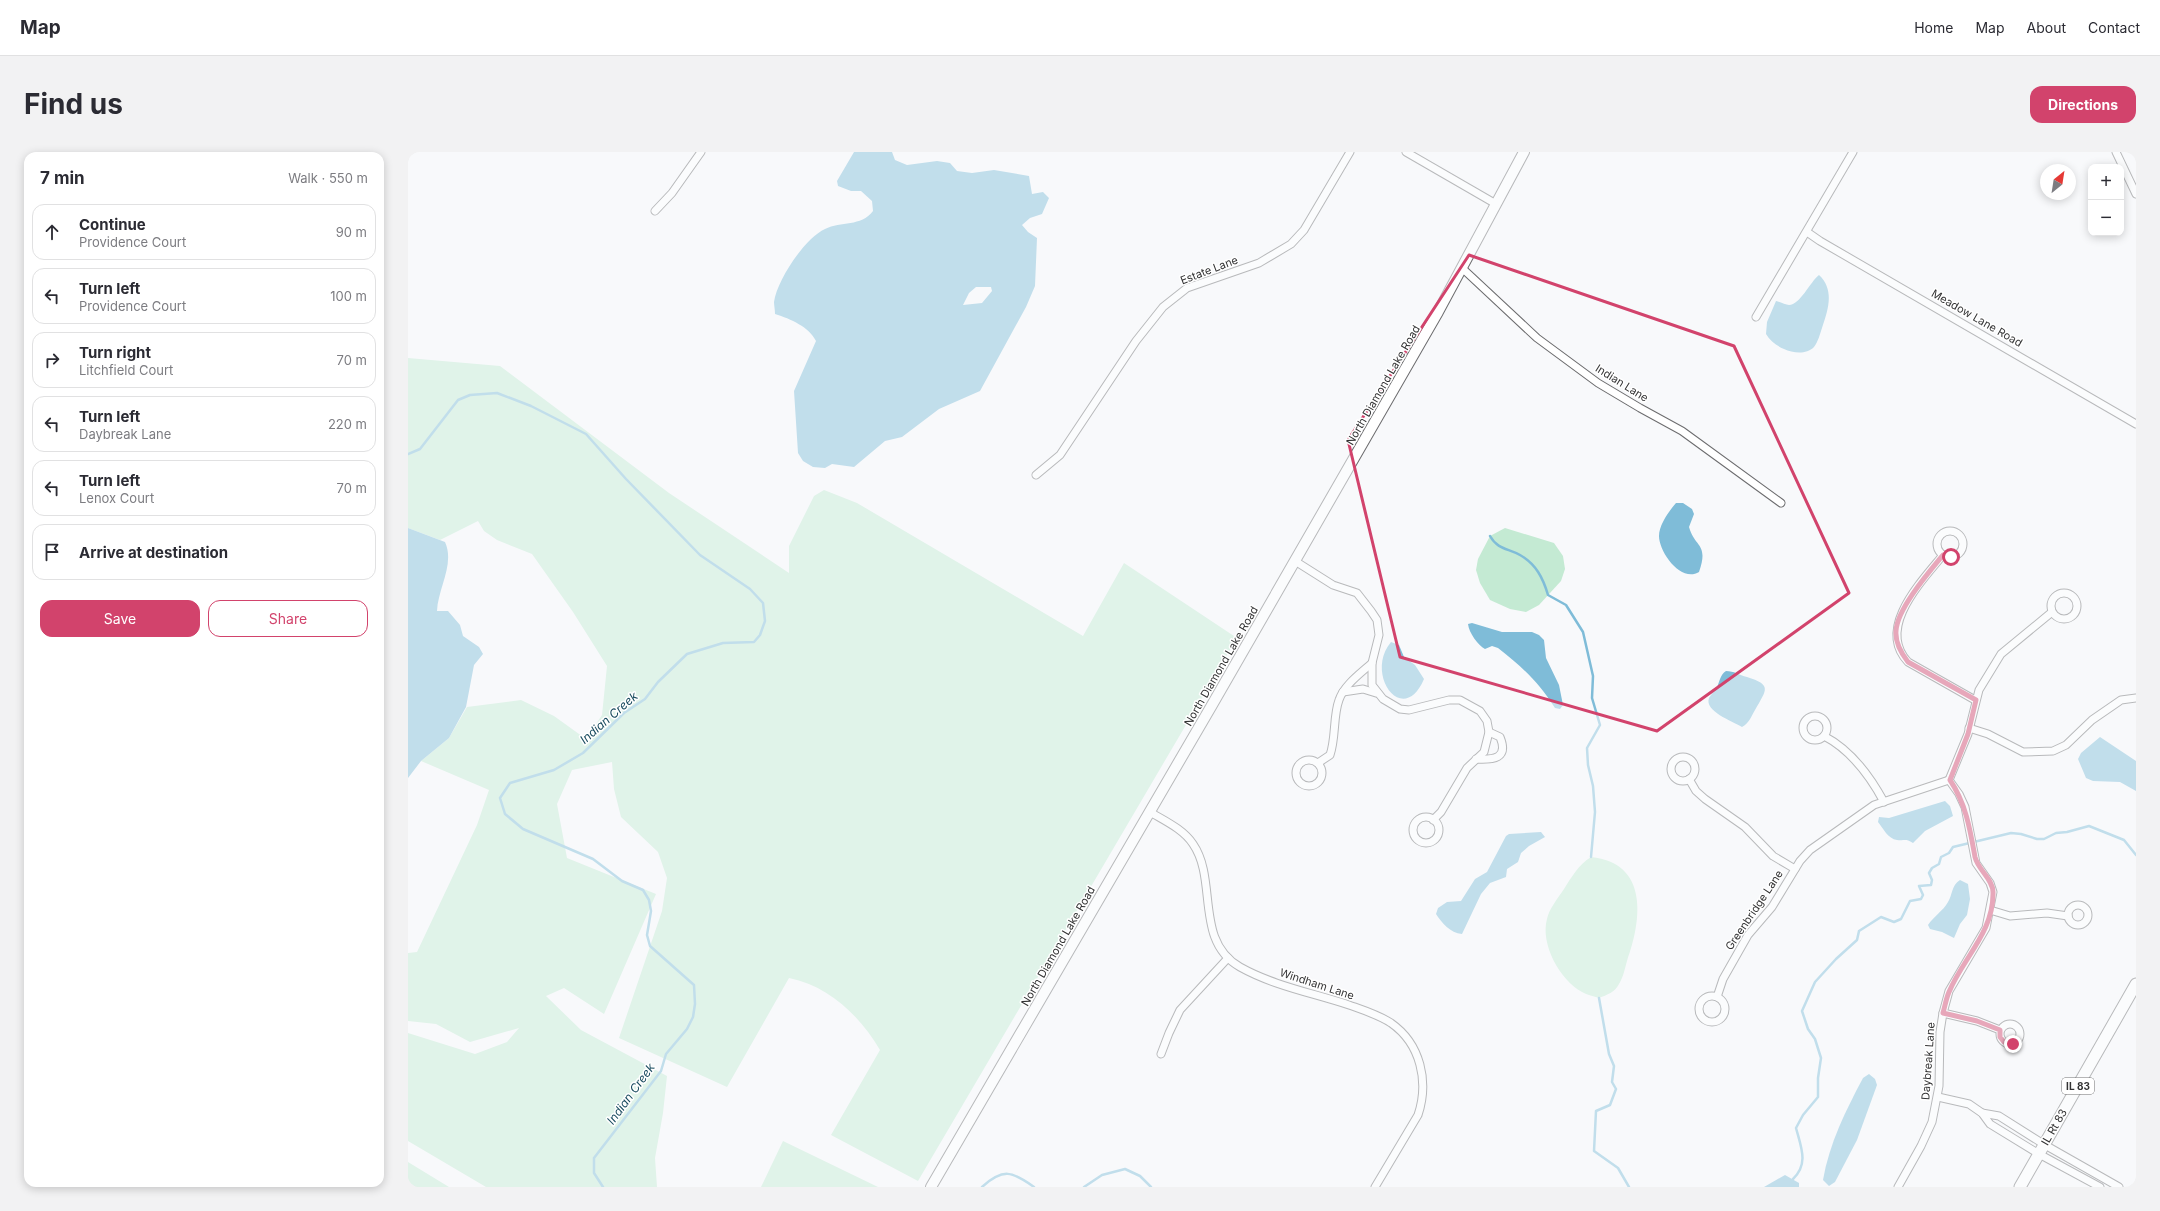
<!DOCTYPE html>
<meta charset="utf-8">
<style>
:root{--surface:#fff;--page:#f2f2f3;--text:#2b2b33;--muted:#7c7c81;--line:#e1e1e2;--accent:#d2436c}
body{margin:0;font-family:Inter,sans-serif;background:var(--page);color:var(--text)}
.controls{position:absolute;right:12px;top:12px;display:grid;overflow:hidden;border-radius:8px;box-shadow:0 2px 10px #0003}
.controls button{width:36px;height:36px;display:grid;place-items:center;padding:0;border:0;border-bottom:1px solid var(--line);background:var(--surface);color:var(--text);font:20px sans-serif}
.compass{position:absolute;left:1632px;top:12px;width:36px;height:36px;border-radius:50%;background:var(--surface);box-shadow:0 2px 10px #0003;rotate:30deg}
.stop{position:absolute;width:12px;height:12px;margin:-9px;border:3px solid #d2436c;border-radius:50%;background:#fff}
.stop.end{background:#d2436c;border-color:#fff;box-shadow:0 1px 4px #0008}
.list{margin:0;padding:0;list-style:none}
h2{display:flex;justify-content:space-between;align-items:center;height:52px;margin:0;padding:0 16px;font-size:17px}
h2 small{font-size:13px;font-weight:400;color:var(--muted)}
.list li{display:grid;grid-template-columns:26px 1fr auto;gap:12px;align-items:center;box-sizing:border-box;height:56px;margin:0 8px 8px;padding:0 8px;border:1px solid var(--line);border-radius:12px}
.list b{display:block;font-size:15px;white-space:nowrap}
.list p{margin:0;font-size:13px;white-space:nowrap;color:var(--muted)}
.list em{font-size:13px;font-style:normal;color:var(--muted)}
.actions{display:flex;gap:8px;padding:12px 16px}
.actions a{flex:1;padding:9px 0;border:1px solid var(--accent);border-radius:12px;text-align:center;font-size:14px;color:var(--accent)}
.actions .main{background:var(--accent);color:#fff}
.icon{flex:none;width:22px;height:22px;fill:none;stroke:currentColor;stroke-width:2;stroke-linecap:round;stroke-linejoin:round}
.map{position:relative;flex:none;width:1728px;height:1035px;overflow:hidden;border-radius:12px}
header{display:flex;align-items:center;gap:24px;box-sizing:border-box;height:56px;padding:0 20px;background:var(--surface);border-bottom:1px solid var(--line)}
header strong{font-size:19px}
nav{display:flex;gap:22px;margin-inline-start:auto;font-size:14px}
.intro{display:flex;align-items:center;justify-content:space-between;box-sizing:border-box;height:96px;padding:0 24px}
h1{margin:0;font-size:28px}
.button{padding:10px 18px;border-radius:12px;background:var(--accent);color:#fff;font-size:14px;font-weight:700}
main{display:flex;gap:24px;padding:0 24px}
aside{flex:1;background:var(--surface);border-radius:12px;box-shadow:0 2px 10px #0003}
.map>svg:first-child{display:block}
.green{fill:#c4ead3}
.water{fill:#7fbcd8;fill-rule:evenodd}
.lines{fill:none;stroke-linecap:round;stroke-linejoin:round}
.stream{stroke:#7fbcd8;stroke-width:2.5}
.street-casing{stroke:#6c6c6e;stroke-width:9}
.secondary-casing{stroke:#6c6c6e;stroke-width:12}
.primary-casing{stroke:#6c6c6e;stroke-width:13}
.street{stroke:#fff;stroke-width:7}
.secondary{stroke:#fff;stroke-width:10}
.primary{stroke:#fff;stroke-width:11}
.route{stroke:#d2436c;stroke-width:5}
.marked{fill:none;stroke:#d2436c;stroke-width:3;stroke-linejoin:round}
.labels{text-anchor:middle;stroke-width:3;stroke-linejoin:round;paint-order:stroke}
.shield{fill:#fff;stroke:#707071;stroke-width:1}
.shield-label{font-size:10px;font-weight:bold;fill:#333334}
.street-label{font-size:11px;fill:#333334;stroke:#fff}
.water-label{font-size:12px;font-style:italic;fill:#184a5e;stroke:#fff}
</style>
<header>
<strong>Map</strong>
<nav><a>Home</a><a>Map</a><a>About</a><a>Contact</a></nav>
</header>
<div class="intro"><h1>Find us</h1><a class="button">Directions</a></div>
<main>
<aside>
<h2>7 min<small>Walk · 550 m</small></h2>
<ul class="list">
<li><svg class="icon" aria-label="ahead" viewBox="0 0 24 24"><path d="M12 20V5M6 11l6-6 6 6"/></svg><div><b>Continue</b><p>Providence Court</p></div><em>90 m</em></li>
<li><svg class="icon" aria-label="left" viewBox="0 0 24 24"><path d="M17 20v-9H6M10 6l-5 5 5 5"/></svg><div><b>Turn left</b><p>Providence Court</p></div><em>100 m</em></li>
<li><svg class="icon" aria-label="right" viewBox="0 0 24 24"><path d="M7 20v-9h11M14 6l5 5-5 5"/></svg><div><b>Turn right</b><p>Litchfield Court</p></div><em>70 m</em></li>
<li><svg class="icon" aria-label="left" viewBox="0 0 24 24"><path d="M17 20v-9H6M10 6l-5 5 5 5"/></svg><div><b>Turn left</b><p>Daybreak Lane</p></div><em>220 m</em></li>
<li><svg class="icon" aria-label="left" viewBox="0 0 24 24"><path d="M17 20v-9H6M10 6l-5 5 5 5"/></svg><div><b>Turn left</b><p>Lenox Court</p></div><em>70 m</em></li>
<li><svg class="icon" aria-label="arrive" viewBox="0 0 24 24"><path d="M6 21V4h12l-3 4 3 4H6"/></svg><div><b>Arrive at destination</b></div></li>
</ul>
<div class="actions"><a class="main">Save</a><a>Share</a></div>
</aside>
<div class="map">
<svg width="1728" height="1035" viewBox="0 0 1728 1035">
<rect width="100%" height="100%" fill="#f8f9fb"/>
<!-- green -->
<g class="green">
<path d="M 0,206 L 92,214 L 261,341 L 381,421 L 381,394 L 406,344 L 416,338 L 449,351 L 675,484 L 716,411 L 829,486 L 510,1029 L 423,983 L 472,898 C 452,864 421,834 381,826 L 319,935 L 211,886 L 254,759 L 259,726 L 250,700 L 213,665 L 206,637 L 204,610 L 164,618 L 149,652 L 159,706 L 248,742 L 196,862 L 156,836 L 138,844 L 173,878 L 259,924 L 255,961 L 247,1006 L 249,1035 L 78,1035 L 0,989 L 0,881 L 67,902 L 99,890 L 111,876 L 62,890 L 28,872 L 0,869 L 0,801 L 9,800 L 69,673 L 81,638 L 13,609 L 41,586 L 59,555 L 113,548 L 146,564 L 178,587 L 194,563 L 199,514 L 165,460 L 124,402 L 89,388 L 76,379 L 70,369 L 32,388 L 0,376 Z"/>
<polygon points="1097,376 1146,391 1155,404 1157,417 1153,429 1131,453 1118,460 1102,457 1082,448 1072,431 1068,418 1070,407 1082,384"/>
<path d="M 1183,705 C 1241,711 1234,768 1219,809 C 1217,816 1215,826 1211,832 C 1207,840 1199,843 1191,846 C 1186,844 1179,843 1174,840 C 1152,828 1132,792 1139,767 C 1141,757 1150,746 1156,737 C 1163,726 1171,712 1183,705 Z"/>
<polygon points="375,989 470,1035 353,1035"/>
<polygon points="0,1010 41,1035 0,1035"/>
</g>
<!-- water -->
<g class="water">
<path d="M 446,0 L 484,0 L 487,8 L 499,13 L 529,9 L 542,11 L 549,19 L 564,21 L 586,18 L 621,24 L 624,42 L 635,40 L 641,46 L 634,62 L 622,66 L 614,73 L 620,80 L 629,86 L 627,134 L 618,155 L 572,239 L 531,257 L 494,285 L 477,289 L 446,315 L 424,312 L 417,316 L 405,315 L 395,309 L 390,301 L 386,239 L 408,189 C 401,175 383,167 367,162 C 367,158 366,153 366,150 C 369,128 397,86 417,77 C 433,69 453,75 465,59 L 464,49 L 453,39 L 443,39 L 430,34 L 429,29 ZM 568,135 L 583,135 L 584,139 L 574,151 L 555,153 L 561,141 Z"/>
<path d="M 1411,123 C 1427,138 1420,158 1414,176 C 1412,182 1410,190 1406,195 C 1398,203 1385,201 1376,197 C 1369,194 1362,189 1358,182 L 1359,170 L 1368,149 C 1372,150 1378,153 1381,153 C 1392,153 1402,130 1411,123 Z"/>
<path d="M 1268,351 L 1275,351 L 1284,357 L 1286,362 L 1281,375 C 1287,396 1301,391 1291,420 C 1273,431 1251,400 1251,384 C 1251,373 1261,359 1268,351 Z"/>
<path d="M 0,376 L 37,390 C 47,412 30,436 29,459 L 40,459 L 52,473 L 55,484 L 71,495 L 75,502 L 66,513 L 58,555 L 41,586 L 13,609 L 0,626 Z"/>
<path d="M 1064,471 L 1094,480 L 1124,480 L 1131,483 L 1136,488 L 1138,506 L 1151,533 L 1155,553 L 1152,557 L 1147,556 C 1130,529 1115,516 1090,496 L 1084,494 L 1077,497 C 1070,493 1061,481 1060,472 Z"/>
<path d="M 983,490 L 991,493 L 996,505 L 1007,513 L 1016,527 C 995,576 956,522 983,490 Z"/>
<path d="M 1318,519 C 1326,519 1331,523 1339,525 C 1364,533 1359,537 1347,558 C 1343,565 1341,571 1334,575 C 1324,569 1296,559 1301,546 C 1303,542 1307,539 1309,535 C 1312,529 1312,523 1318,519 Z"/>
<polygon points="1692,585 1728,609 1728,639 1712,630 1685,629 1678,626 1670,607 1673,601"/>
<path d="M 1537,649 L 1542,654 L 1545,664 L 1517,679 L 1505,691 C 1497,686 1497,689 1489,688 C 1480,687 1475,676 1470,670 L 1471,665 L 1481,666 Z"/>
<path d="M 1133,680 L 1137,685 L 1121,694 L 1113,701 L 1110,710 L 1099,717 L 1098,725 L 1082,731 L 1073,742 L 1054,782 C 1042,781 1034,771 1028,762 L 1030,756 L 1039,750 L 1053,749 L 1067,727 L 1079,720 L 1098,684 L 1101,682 Z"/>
<path d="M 1552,728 L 1560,732 L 1562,747 L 1559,763 L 1552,772 L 1546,786 L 1534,780 L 1522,777 L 1520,773 C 1526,764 1535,759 1540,750 C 1545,742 1543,734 1552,728 Z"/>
<path d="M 1461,922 L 1467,927 L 1469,933 L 1449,988 L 1427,1030 L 1421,1034 L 1415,1028 C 1421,992 1438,958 1455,926 Z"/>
<polygon points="1377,1023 1391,1031 1391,1035 1356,1035"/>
</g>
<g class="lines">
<!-- stream -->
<g class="stream">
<polyline points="0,302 12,297 50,248 62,243 89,241 123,254 178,282 218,327 292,403 342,437 355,451 357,469 352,483 346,490 315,491 279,502 250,530 237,547 216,561 175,601 146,618 102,631 92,646 97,662 115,677 185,707 214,729 235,738 241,748 243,759 239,783 242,794 286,833 287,852 285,865 279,877 258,902 253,919 186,1006 186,1021 195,1035"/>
<path d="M 1082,384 C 1090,398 1100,396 1112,403 C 1128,412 1135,426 1140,443 L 1158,453 L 1175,480 L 1185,524 L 1184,546 L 1192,573 L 1179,596 L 1180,613 L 1185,634 L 1187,660 L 1183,705"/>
<polyline points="1191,846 1201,902 1206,914 1204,930 1208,937 1202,953 1188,959 1186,999 1210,1016 1221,1035"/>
<path d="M 1385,1027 C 1401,1012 1393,995 1388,976 L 1395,963 L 1410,945 L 1410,926 L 1413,906 L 1407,887 L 1400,877 L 1394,859 L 1407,830 L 1428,807 L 1449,788 L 1451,779 L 1473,765 L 1486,770 L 1493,767 L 1502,749 L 1513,747 L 1515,743 L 1511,734 L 1523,733 L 1524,728 L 1521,721 L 1524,716 L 1531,712 L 1533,705 L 1541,701 L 1545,695 L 1603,681 L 1613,682 L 1629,687 L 1636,687 L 1648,681 L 1659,680 L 1681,674 L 1716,688 L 1728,703"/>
<path d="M 574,1035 C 595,1016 604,1019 626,1035"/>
<polyline points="676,1035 694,1023 717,1017 732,1024 743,1035"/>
</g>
<defs>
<g id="street">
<polyline points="998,0 1088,52"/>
<polyline points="1708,0 1728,42"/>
<polyline points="247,59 264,41 293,0"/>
<polyline points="1399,80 1412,89 1728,272"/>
<polyline points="1054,116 1129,186 1190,231 1232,256 1274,279 1373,351"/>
<polyline points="1348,165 1445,0"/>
<polyline points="628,323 652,303 728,189 755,155 779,136 851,111 883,92 896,78 942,0"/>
<circle cx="1542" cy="392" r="13"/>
<path d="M 1535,403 C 1513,430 1468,476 1500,510 L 1567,548"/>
<polyline points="887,409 925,433 949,441 963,459 969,468 971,483 964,511 964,533 975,547 992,557 1001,558 1041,548 1052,548 1072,559 1079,569 1081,580 1076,600 1059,616 1033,660 1025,668"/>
<circle cx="1656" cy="454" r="13"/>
<polyline points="935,540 955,537 968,541"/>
<circle cx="1407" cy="576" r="12"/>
<polyline points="1561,576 1580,582 1615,600 1645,599 1658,593 1684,568 1713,548 1728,546"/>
<path d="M 1416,584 C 1443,598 1462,624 1476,650"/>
<circle cx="1275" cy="617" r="12"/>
<path d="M 1068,607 C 1085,608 1101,607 1092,585 L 1081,580"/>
<circle cx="901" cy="621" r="13"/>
<path d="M 910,611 L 922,603 C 928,586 925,564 931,548 C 936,533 953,521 964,511"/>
<polyline points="1281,627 1288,639 1297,647 1337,675 1365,704 1387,717"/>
<polyline points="1541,628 1560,582 1571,538 1593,502 1644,460"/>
<path d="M 742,660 C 757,669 775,677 785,692 C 810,728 786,789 832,815 C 866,834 905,841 941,853 C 955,858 971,863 983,871 C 1013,892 1021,930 1010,963 L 967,1035"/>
<circle cx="1018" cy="678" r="13"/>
<circle cx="1670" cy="763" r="10"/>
<polyline points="1582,758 1602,764 1639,761 1660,764"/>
<circle cx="1304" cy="857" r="13"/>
<polyline points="1309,845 1315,827 1340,783 1364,755 1392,709 1402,698 1466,653 1541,628"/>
<polyline points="1535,861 1569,869 1592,878"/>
<circle cx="1602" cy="882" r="10"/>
<polyline points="753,902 761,881 772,858 820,806"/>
<polyline points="1530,945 1561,952 1574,961 1582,972 1631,1002 1692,1035"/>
<polyline points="1574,961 1591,964 1637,993 1711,1035"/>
<polyline points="1490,1035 1513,994 1524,970 1531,934 1532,880 1535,861 1541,839 1578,776 1585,740 1582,731 1568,711 1557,655 1551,642 1541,628"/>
</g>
<polyline id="secondary" points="523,1035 804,553 1030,160 1116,0"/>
<polyline id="primary" points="1612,1035 1728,832"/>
</defs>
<!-- street casing -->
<use href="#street" class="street-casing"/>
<!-- secondary casing -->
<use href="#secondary" class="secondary-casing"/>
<!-- primary casing -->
<use href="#primary" class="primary-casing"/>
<!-- street -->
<use href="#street" class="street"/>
<!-- secondary -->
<use href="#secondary" class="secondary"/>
<!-- primary -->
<use href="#primary" class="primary"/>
</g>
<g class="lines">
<!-- route -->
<path class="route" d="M 1543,405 L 1535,403 C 1521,420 1489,457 1488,479 C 1487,491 1493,501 1500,510 L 1568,548 L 1560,582 L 1542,628 C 1558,652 1562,677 1567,705 C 1570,718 1585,727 1585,740 C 1586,780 1555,806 1541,840 C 1538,847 1537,854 1535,861 L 1569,869 L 1592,878 L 1592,885 L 1596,890 L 1605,892"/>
</g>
<!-- marked area -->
<path d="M0 0H1728V1035H0ZM 1061,103 L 1326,194 L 1441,441 L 1249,579 L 992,505 L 940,288 Z" fill="#f8f9fb" fill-opacity=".55" fill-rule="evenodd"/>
<path class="marked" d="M 1061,103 L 1326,194 L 1441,441 L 1249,579 L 992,505 L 940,288 Z"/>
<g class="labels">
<!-- shield labels -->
<rect class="shield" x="1654" y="926" width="32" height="16" rx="3"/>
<g class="shield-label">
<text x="1670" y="938">IL 83</text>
</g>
<!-- street labels -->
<g class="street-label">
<text transform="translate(801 118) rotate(-21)" y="4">Estate Lane</text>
<text transform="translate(1569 166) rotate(30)" y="4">Meadow Lane Road</text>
<text transform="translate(1214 231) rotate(32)" y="4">Indian Lane</text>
<text transform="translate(975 233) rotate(-60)" y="4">North Diamond Lake Road</text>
<text transform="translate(813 514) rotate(-60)" y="4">North Diamond Lake Road</text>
<text transform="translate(1346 758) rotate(-56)" y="4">Greenbridge Lane</text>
<text transform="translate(650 794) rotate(-60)" y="4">North Diamond Lake Road</text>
<text transform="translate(909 832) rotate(18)" y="4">Windham Lane</text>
<text transform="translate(1520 909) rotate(-86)" y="4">Daybreak Lane</text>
<text transform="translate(1646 975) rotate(-60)" y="4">IL Rt 83</text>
</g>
<!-- water labels -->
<g class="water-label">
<text transform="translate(201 566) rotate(-41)" y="4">Indian Creek</text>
<text transform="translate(223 942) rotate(-54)" y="4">Indian Creek</text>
</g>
</g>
</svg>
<div class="controls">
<button>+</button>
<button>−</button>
</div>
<svg class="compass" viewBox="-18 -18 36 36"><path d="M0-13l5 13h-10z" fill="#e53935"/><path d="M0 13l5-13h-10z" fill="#7c7c81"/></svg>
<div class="stop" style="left:1543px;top:405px"></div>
<div class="stop end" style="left:1605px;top:892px"></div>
</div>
</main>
